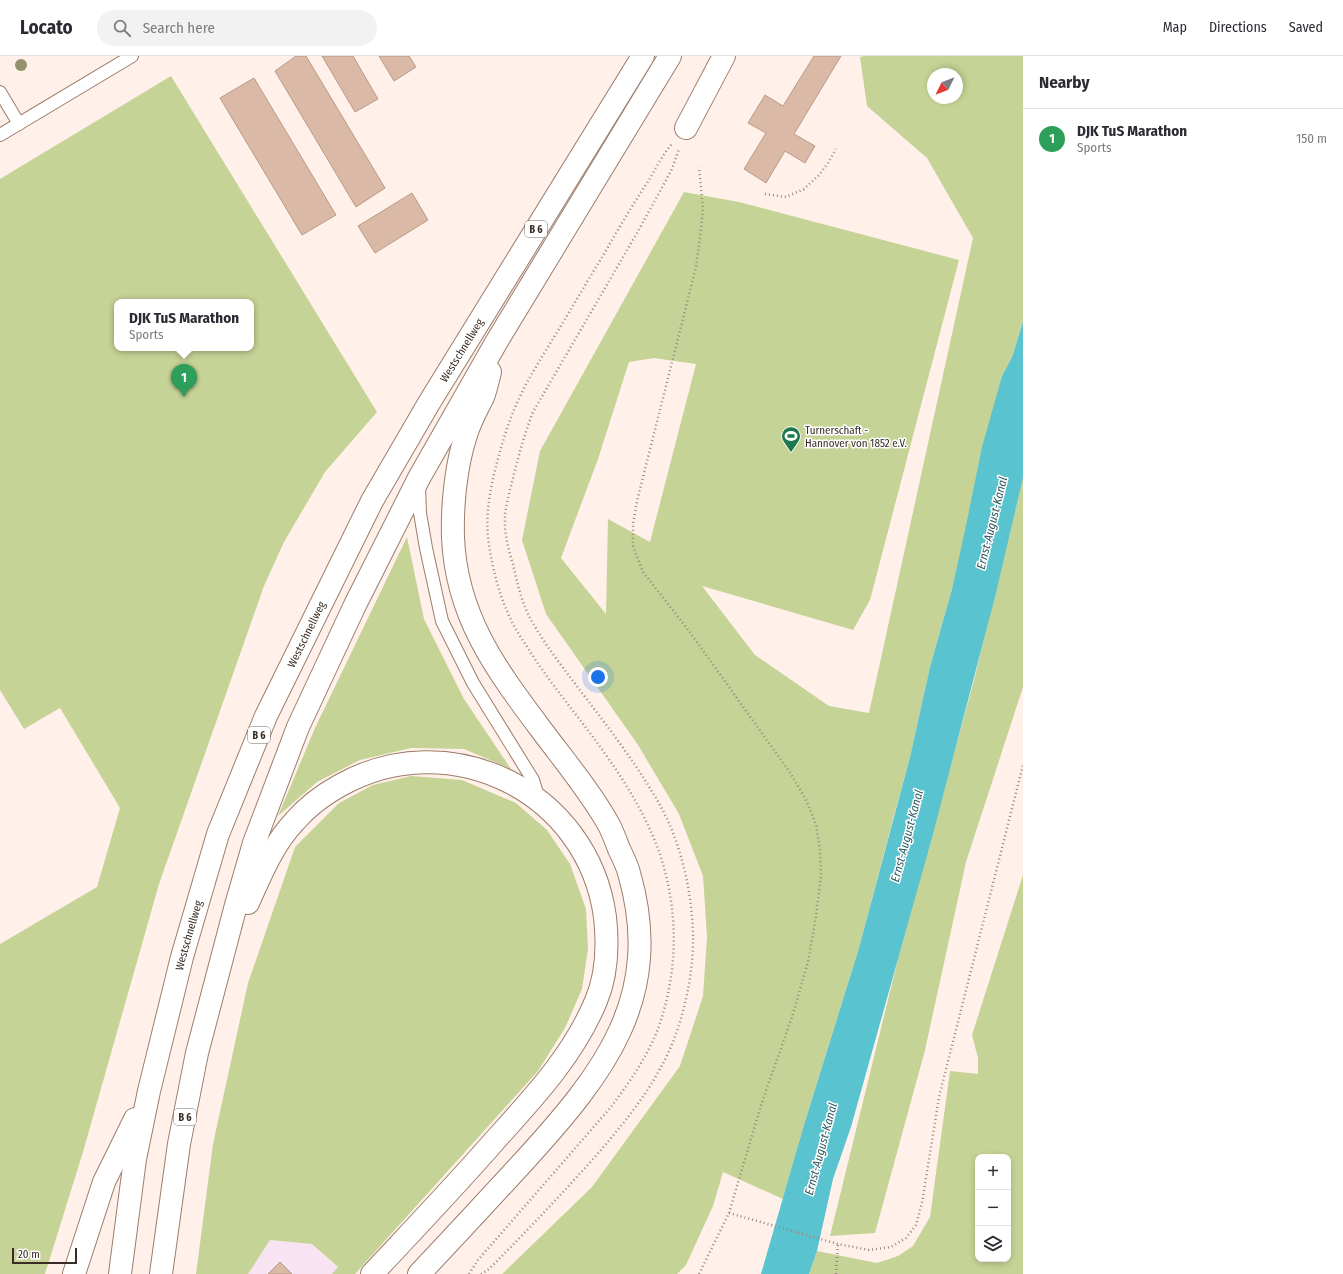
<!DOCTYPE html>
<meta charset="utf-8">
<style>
:root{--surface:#fff;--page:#f2f2f3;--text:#2b2b33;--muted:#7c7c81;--line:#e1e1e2;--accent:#1d784d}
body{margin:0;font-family:"Fira Sans Condensed",sans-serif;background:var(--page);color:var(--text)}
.controls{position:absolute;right:12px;bottom:12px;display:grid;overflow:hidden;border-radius:8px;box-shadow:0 2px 6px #0003}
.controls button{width:36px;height:36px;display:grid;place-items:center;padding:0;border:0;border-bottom:1px solid var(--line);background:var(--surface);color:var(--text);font:20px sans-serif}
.compass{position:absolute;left:927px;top:12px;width:36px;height:36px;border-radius:50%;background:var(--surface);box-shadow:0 2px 6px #0003;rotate:227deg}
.scale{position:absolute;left:12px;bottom:10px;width:65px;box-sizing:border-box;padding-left:4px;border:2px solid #382c24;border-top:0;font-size:11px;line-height:14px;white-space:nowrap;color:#382c24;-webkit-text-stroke:3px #fff;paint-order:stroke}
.you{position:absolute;left:598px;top:621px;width:14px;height:14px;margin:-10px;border:3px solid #fff;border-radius:50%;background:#1a73e8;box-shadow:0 0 0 6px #1a73e833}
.badge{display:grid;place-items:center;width:26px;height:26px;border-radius:50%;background:var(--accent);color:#fff;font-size:13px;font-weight:700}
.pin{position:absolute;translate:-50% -33px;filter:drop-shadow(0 1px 2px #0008)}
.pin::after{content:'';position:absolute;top:21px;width:14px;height:12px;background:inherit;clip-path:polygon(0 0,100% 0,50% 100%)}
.popup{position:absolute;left:114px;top:243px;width:140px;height:52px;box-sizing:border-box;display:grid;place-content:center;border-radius:8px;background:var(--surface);filter:drop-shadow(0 1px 3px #0005);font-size:13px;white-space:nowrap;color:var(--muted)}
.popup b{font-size:15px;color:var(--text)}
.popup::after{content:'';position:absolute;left:50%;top:100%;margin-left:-8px;border:8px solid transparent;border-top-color:var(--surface)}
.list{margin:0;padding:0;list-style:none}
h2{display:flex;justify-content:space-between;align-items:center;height:52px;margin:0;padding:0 16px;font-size:17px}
h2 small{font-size:13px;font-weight:400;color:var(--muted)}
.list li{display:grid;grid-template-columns:26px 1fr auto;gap:12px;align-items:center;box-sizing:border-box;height:60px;padding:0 16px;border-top:1px solid var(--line)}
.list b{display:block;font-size:15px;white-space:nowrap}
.list p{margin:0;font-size:13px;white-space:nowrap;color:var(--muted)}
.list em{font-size:13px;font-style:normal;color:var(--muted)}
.icon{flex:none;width:22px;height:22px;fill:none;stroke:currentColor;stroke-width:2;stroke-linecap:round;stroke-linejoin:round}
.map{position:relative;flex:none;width:1023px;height:1218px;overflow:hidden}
header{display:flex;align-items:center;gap:24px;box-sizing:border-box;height:56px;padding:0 20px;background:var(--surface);border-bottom:1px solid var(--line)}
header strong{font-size:19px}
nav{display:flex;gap:22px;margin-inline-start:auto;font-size:14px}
.search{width:280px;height:36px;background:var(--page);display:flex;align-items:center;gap:10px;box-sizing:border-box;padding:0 14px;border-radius:22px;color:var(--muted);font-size:15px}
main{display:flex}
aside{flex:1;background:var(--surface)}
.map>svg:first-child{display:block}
.industrial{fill:#f8e3f2}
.green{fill:#c6d396;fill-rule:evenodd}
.water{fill:#59c3d0}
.building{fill:#dabaa6;stroke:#b99a87}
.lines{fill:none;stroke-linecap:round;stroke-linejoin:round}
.lane-casing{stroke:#9b7d6a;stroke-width:14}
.street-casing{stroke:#9b7d6a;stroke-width:24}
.highway-casing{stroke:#9b7d6a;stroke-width:24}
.path{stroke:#958880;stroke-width:2.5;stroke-dasharray:1 3;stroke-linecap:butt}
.lane{stroke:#fff;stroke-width:12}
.street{stroke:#fff;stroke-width:22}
.highway{stroke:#fff;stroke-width:22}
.tree{fill:#93916e}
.labels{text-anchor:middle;stroke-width:3;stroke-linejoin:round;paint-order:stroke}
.shield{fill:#fff;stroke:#746b66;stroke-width:1}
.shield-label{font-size:10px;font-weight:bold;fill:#382c24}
.street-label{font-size:11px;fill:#382c24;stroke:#fff}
.poi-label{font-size:11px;fill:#382c24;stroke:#fff;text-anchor:start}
.water-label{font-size:12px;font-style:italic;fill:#2b595f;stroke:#fff}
</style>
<header>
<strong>Locato</strong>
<div class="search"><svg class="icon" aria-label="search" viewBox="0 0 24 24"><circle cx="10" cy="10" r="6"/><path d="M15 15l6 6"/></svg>Search here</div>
<nav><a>Map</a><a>Directions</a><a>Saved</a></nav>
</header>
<main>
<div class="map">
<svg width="1023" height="1218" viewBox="0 0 1023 1218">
<rect width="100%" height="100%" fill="#fff1e9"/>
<!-- industrial -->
<polygon class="industrial" points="270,1184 312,1188 338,1212 332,1218 248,1218"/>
<!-- green -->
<g class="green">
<path d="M 864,0 L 1023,0 L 1023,266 L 1012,301 L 1002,320 L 952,533 L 930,611 L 910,701 L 893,763 L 859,892 L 804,1069 L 783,1143 L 723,1116 L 713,1150 L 686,1209 L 677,1218 L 502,1218 L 592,1131 L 680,1010 L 703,940 L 707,881 L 703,820 L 679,758 L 638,689 L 546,558 L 522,484 L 540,395 L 684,136 L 739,146 L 959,204 L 870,544 L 853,574 L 702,530 L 755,599 L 829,650 L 869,657 L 973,182 L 927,102 L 867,50 L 860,1 ZM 933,18 L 957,18 L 957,42 L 933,42 ZM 654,302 L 696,308 L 650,486 L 608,463 L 606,558 L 561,502 L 598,403 L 629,306 Z"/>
<path d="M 171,20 L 377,356 L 325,416 L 284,486 L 264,530 L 159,828 L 83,1096 L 45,1218 L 0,1218 L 0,888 L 97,831 L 120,752 L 60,652 L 24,673 L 0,634 L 0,123 ZM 117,246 L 251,246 L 251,292 L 117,292 Z"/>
<polygon points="1023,422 1023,631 966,806 925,994 875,1177 830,1180 898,903 974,624"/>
<polygon points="407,481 424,563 464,643 511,713 464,693 411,692 360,704 317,726 278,760 315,672"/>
<polygon points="411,720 462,724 516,747 547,774 570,808 586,853 588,893 582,933 565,972 538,1015 355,1218 332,1218 338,1211 312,1188 270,1184 248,1218 196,1218 213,1088 248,927 295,791 339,747 373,729"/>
<path d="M 1023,819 L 1023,1218 L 809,1218 L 817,1195 L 877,1207 L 898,1200 L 913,1190 L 930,1161 L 950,1015 L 978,1018 L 978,1002 L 972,979 ZM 978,1101 L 1008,1101 L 1008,1203 L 978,1203 Z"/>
</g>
<!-- water -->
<polygon class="water" points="1023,266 1023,422 995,541 933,778 851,1071 833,1123 817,1195 809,1218 761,1218 804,1069 859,892 910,701 930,611 952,533 967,465 982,391 1002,320 1012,301"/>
<!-- building -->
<g class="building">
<polygon points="296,0 306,0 385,132 356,151 275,15"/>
<polygon points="322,0 353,0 378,43 355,56"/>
<polygon points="379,0 409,0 416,11 394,25"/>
<polygon points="814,0 841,0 794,78 815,90 805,107 785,95 766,127 744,113 766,77 748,67 765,39 783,50"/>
<polygon points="254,22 336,159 302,179 220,42"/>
<polygon points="412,137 428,164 375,197 358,170"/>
<polygon points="280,1206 292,1218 268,1218"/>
</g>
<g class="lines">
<defs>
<g id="lane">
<polyline points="0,36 19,68"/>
<polyline points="0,79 132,0"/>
<polyline points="419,429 420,457 426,492 442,565 473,627 533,724 539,744"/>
</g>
<polyline id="street" points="686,72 724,0"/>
<g id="highway">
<path d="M 248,847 C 261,818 273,788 295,765 C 307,751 323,739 339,730 C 449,667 588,735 605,861 C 608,888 607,919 596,945 C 574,998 535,1040 497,1082 C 457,1128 414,1173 372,1218"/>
<polyline points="74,1218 104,1126 135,1063"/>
<path id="s1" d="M 120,1218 L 135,1103 L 149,1035 L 182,901 L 218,778 L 266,660 L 372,445 L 429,347 L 643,0"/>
<polyline points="161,1218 179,1088 197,997 236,849 254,787 298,671 355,549 419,422 497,285 670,0"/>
<path d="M 419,1218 C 455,1180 490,1142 525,1104 C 604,1017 665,941 629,817 C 627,809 623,801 619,793 C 616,785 613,777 609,769 C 590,735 563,703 540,672 C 495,612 456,559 453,481 C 452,449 456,409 466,379 C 470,365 477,353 483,341 C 486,333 488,324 490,316"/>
</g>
</defs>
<!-- lane casing -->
<use href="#lane" class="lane-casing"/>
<!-- street casing -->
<use href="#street" class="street-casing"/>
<!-- highway casing -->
<use href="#highway" class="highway-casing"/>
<!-- path -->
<g class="path">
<polyline points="765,138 786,141 804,133 819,119 828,107 836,93"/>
<polyline points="729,1157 838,1188 869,1194 891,1191 906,1182 916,1169 922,1147 939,1041 1023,709"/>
<path d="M 469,1218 L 478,1204 L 611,1051 C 629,1027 647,1001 658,973 C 679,914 679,851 658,793 C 642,750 616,712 590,677 C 568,648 545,620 526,589 C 521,582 516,574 512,566 C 500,542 493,515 489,489 C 485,463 489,439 495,414 C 501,391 507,369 517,347 C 526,326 539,306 551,286 C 569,257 586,227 604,198 C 618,173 633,148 649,124 C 656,112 663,98 672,88"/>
<path d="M 481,1218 L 489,1213 C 525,1177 560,1140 594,1102 C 619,1073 643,1045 661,1011 C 682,974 694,920 693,878 C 692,837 681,787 661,751 C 636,706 604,666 573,625 C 558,605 541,583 529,560 C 521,544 517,526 513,508 C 508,493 504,476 505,460 C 506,449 509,437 512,426 C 518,402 524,379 533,356 L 641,170 L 672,113 L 679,93"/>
<polyline points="699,1218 729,1157 762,1046 792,961 808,906 816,860 821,819 820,794 816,768 806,744 791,718 689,575 643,516 633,490 633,468 637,445 696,211 701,174 703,152 699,111"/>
<polyline points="836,1218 838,1188"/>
</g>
<!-- lane -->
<use href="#lane" class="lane"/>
<!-- street -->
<use href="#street" class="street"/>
<!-- highway -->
<use href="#highway" class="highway"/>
</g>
<!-- trees -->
<circle class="tree" cx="21" cy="9" r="6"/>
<!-- icons -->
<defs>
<symbol id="stadium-pin" viewBox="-11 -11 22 30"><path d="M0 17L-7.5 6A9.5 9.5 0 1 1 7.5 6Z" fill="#1d784d" stroke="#fff"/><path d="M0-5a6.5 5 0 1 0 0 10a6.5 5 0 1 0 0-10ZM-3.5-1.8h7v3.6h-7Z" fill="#fff"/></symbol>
</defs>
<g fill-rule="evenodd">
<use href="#stadium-pin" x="780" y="369" width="22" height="30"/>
</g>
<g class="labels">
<!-- shield labels -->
<g class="shield">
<rect x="525" y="165" width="22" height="16" rx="3"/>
<rect x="248" y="671" width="22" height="16" rx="3"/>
<rect x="174" y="1053" width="22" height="16" rx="3"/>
</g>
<g class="shield-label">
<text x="536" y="177">B 6</text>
<text x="259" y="683">B 6</text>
<text x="185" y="1065">B 6</text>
</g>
<!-- street labels -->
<g class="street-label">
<text dy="4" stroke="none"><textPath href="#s1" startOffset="994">Westschnellweg</textPath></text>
<text dy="4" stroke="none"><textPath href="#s1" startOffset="670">Westschnellweg</textPath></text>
<text dy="4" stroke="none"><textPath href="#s1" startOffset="346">Westschnellweg</textPath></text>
</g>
<!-- poi labels -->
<g class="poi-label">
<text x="805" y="378">Turnerschaft -<tspan x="805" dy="13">Hannover von 1852 e.V.</tspan></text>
</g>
<!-- water labels -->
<g class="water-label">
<text transform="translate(992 467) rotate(-76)" y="4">Ernst-August-Kanal</text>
<text transform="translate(907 780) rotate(-75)" y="4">Ernst-August-Kanal</text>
<text transform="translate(821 1093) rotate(-75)" y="4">Ernst-August-Kanal</text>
</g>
</g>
</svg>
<div class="controls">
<button>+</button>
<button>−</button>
<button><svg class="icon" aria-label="layers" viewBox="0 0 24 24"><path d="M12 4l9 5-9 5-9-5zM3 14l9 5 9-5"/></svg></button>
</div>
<svg class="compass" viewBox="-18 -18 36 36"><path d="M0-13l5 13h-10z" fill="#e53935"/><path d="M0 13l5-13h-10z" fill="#7c7c81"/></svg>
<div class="scale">20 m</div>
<div class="you"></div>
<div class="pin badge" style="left:184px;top:341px;background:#2e9e5b">1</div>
<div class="popup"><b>DJK TuS Marathon</b>Sports</div>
</div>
<aside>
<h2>Nearby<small></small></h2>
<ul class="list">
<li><span class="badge" style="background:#2e9e5b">1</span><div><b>DJK TuS Marathon</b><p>Sports</p></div><em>150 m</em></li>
</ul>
</aside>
</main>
